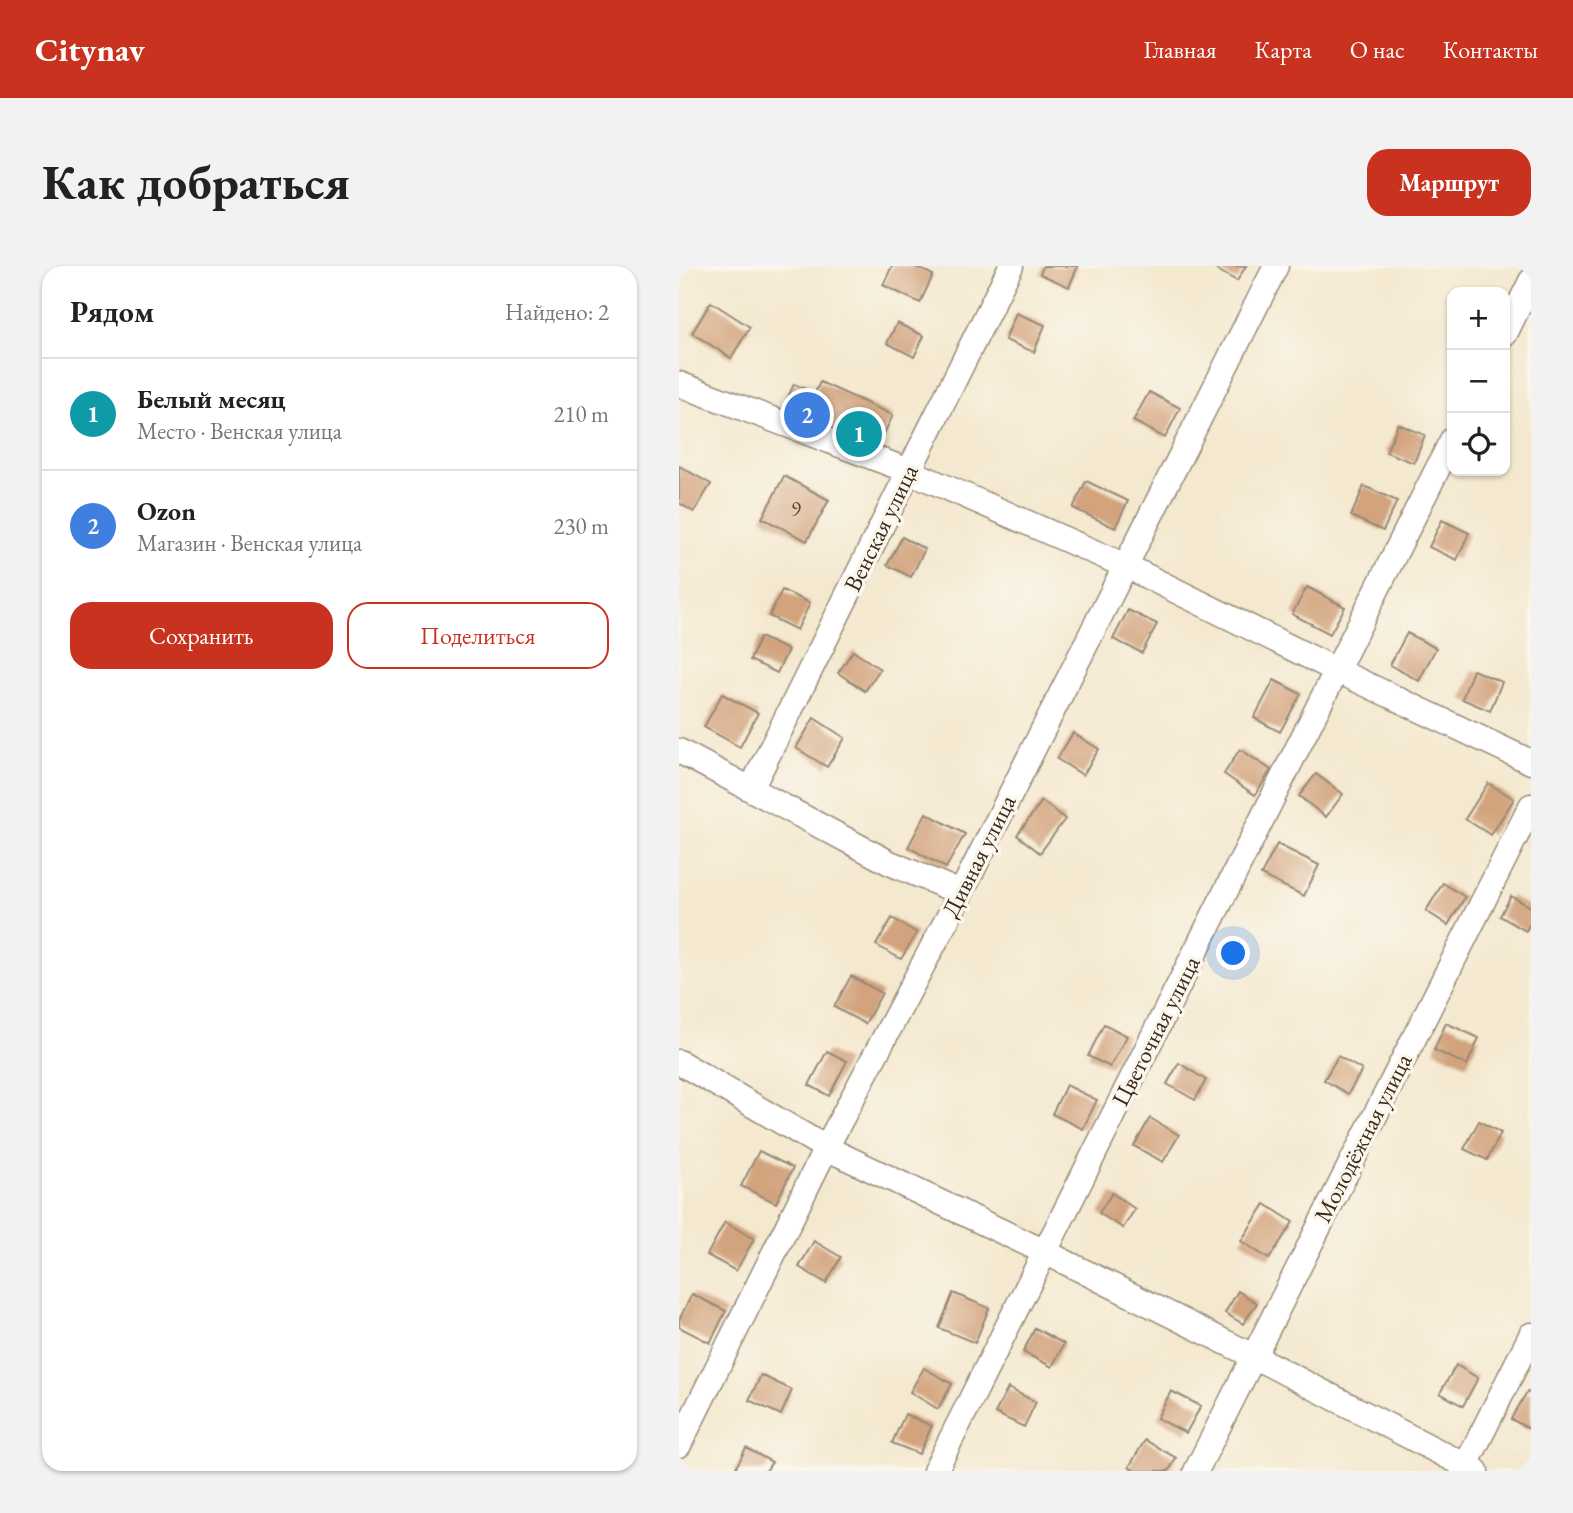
<!DOCTYPE html>
<html lang="ru">
<meta charset="utf-8">
<style>
:root{--surface:#fff;--page:#f2f2f2;--text:#222;--muted:#767676;--line:#e0e0e0;--accent:#c8321e}
body{margin:0;font-family:"EB Garamond",serif;background:var(--page);color:var(--text)}
.controls{position:absolute;right:21px;top:21px;display:grid;overflow:hidden;border-radius:14px;box-shadow:0 2px 5px #0004}
.controls button{width:63px;height:63px;display:grid;place-items:center;padding:0;border:0;border-bottom:2px solid var(--line);background:var(--surface);color:var(--text);font:35px sans-serif}
.you{position:absolute;left:555px;top:688px;width:24px;height:24px;margin:-18px;border:5px solid #fff;border-radius:50%;background:#1a73e8;box-shadow:0 0 0 10px #1a73e833}
.badge{display:grid;place-items:center;width:46px;height:46px;border-radius:50%;background:var(--accent);color:#fff;font-size:23px;font-weight:700}
.pin{position:absolute;translate:-50% -50%;border:4px solid #fff;box-shadow:0 2px 7px #0006}
.list{margin:0;padding:0;list-style:none}
h2{display:flex;justify-content:space-between;align-items:center;height:91px;margin:0;padding:0 28px;font-size:30px}
h2 small{font-size:23px;font-weight:400;color:var(--muted)}
.list li{display:grid;grid-template-columns:46px 1fr auto;gap:21px;align-items:center;box-sizing:border-box;height:112px;padding:0 28px;border-top:2px solid var(--line)}
.list b{display:block;font-size:26px;white-space:nowrap}
.list p{margin:0;font-size:23px;white-space:nowrap;color:var(--muted)}
.list em{font-size:23px;font-style:normal;color:var(--muted)}
.actions{display:flex;gap:14px;padding:21px 28px}
.actions a{flex:1;padding:16px 0;border:2px solid var(--accent);border-radius:21px;text-align:center;font-size:24px;color:var(--accent)}
.actions .main{background:var(--accent);color:#fff}
.icon{flex:none;width:38px;height:38px;fill:none;stroke:currentColor;stroke-width:2;stroke-linecap:round;stroke-linejoin:round}
.map{position:relative;flex:none;width:852px;height:1205px;overflow:hidden;border-radius:21px}
header{display:flex;align-items:center;gap:42px;box-sizing:border-box;height:98px;padding:0 35px;background:var(--accent);color:#fff}
header strong{font-size:33px}
nav{display:flex;gap:38px;margin-inline-start:auto;font-size:24px}
.intro{display:flex;align-items:center;justify-content:space-between;box-sizing:border-box;height:168px;padding:0 42px}
h1{margin:0;font-size:49px}
.button{padding:18px 32px;border-radius:21px;background:var(--accent);color:#fff;font-size:24px;font-weight:700}
main{display:flex;gap:42px;padding:0 42px}
aside{flex:1;background:var(--surface);border-radius:21px;box-shadow:0 2px 5px #0004}
.map>svg:first-child{display:block}
.building{fill:#d2a37d}
.lines{fill:none;stroke-linecap:round;stroke-linejoin:round}
.minor-casing{stroke:#988976;stroke-width:27}
.minor{stroke:#fff;stroke-width:24}
.labels{text-anchor:middle;stroke-width:7;stroke-linejoin:round;paint-order:stroke}
.number-label{font-size:21px;fill:#614836}
.street-label{font-size:24px;fill:#3b2a1e;stroke:#fbf7ec}
</style>
<header>
<strong>Citynav</strong>
<nav><a>Главная</a><a>Карта</a><a>О нас</a><a>Контакты</a></nav>
</header>
<div class="intro"><h1>Как добраться</h1><a class="button">Маршрут</a></div>
<main>
<aside>
<h2>Рядом<small>Найдено: 2</small></h2>
<ul class="list">
<li><span class="badge" style="background:#0f9aa8">1</span><div><b>Белый месяц</b><p>Место · Венская улица</p></div><em>210 m</em></li>
<li><span class="badge" style="background:#3f7fe0">2</span><div><b>Ozon</b><p>Магазин · Венская улица</p></div><em>230 m</em></li>
</ul>
<div class="actions"><a class="main">Сохранить</a><a>Поделиться</a></div>
</aside>
<div class="map">
<svg width="852" height="1205" viewBox="0 0 852 1205">
<rect width="100%" height="100%" fill="#fbf7ec"/>
<filter id="ink" filterUnits="userSpaceOnUse"><feTurbulence type="fractalNoise" baseFrequency=".0143" numOctaves="2"/><feDisplacementMap in="SourceGraphic" scale="14" xChannelSelector="R" yChannelSelector="G"/><feConvolveMatrix kernelMatrix="1 2 1 2 8 2 1 2 1" color-interpolation-filters="sRGB"/></filter>
<filter id="wash" filterUnits="userSpaceOnUse"><feTurbulence type="fractalNoise" baseFrequency=".00686" numOctaves="4" result="noise"/><feDisplacementMap in="SourceGraphic" scale="28" xChannelSelector="R" yChannelSelector="G"/><feGaussianBlur stdDeviation="1.57" result="paint"/><feColorMatrix in="noise" values="0 0 0 0 0 0 0 0 0 0 0 0 0 0 0 0 0 1.4 0 .05"/><feComposite in="paint" operator="in"/></filter>
<g filter="url(#wash)">
<rect width="100%" height="100%" fill="#f4e8cf"/>
<g id="blocks">
<!-- building -->
<g class="building">
<polygon points="213,0 235,0 254,9 241,37 204,19"/>
<polygon points="364,0 399,0 390,21 361,8"/>
<polygon points="531,0 567,0 558,15"/>
<polygon points="32,36 71,61 52,92 13,67"/>
<polygon points="337,47 366,59 355,86 326,74"/>
<polygon points="218,57 245,70 235,91 208,77"/>
<polygon points="141,116 214,149 196,187 103,144 115,118 136,127"/>
<polygon points="470,126 501,142 486,172 454,155"/>
<polygon points="719,158 746,169 735,197 707,186"/>
<polygon points="0,200 32,218 15,246 0,237"/>
<polygon points="105,210 150,234 128,275 83,252"/>
<polygon points="407,215 449,235 436,262 394,242"/>
<polygon points="685,220 718,235 704,265 672,250"/>
<polygon points="763,254 790,267 778,294 750,281"/>
<polygon points="223,271 246,283 232,311 208,299"/>
<polygon points="628,321 666,341 651,368 613,348"/>
<polygon points="103,324 131,337 118,364 90,350"/>
<polygon points="449,344 478,358 463,387 434,373"/>
<polygon points="728,367 757,382 740,415 711,399"/>
<polygon points="81,371 109,384 98,407 71,394"/>
<polygon points="174,385 201,403 186,425 159,407"/>
<polygon points="794,404 823,416 811,445 783,433"/>
<polygon points="595,414 622,428 601,466 575,452"/>
<polygon points="43,428 79,447 61,481 25,461"/>
<polygon points="135,452 166,472 148,501 117,482"/>
<polygon points="394,467 420,483 404,509 378,493"/>
<polygon points="561,483 592,504 576,529 545,508"/>
<polygon points="637,508 664,528 647,551 620,530"/>
<polygon points="809,517 835,533 812,569 786,553"/>
<polygon points="363,535 386,553 361,587 338,569"/>
<polygon points="247,547 286,568 267,602 229,581"/>
<polygon points="598,578 640,599 625,630 582,609"/>
<polygon points="764,617 786,631 769,659 747,645"/>
<polygon points="832,630 852,641 852,655 847,665 821,650"/>
<polygon points="213,652 238,667 222,693 197,679"/>
<polygon points="172,710 203,727 186,758 155,741"/>
<polygon points="767,757 800,772 788,799 755,784"/>
<polygon points="425,758 448,770 431,801 409,790"/>
<polygon points="148,785 168,795 150,830 130,819"/>
<polygon points="659,790 683,804 669,828 645,814"/>
<polygon points="500,797 527,814 516,834 488,818"/>
<polygon points="387,819 418,834 404,863 373,848"/>
<polygon points="471,852 500,869 484,896 455,880"/>
<polygon points="800,855 822,867 808,894 785,883"/>
<polygon points="80,885 114,902 97,937 62,920"/>
<polygon points="433,927 456,943 444,962 420,947"/>
<polygon points="586,938 614,956 590,993 562,975"/>
<polygon points="46,956 75,973 57,1005 28,989"/>
<polygon points="135,975 162,991 147,1017 120,1001"/>
<polygon points="559,1025 578,1037 564,1058 546,1047"/>
<polygon points="274,1027 310,1042 296,1077 260,1062"/>
<polygon points="13,1028 47,1045 31,1077 0,1061 0,1054"/>
<polygon points="356,1062 385,1078 373,1101 344,1086"/>
<polygon points="777,1099 799,1112 784,1140 761,1127"/>
<polygon points="245,1102 273,1118 259,1143 231,1126"/>
<polygon points="82,1109 113,1124 102,1149 70,1134"/>
<polygon points="329,1122 357,1136 345,1161 316,1147"/>
<polygon points="492,1125 522,1140 507,1167 478,1152"/>
<polygon points="848,1126 852,1128 852,1164 832,1153"/>
<polygon points="226,1148 253,1160 240,1188 213,1177"/>
<polygon points="466,1174 497,1192 490,1205 457,1205 450,1201"/>
<polygon points="67,1182 93,1196 87,1205 55,1205"/>
</g>
</g>
</g>
<g filter="url(#ink)">
<use href="#blocks" fill-opacity="0" stroke="#988976" stroke-width="2"/>
<g class="lines">
<defs>
<g id="minor">
<polyline points="826,68 852,15"/>
<polyline points="0,118 230,205 447,300 659,405 852,496"/>
<polyline points="0,485 211,597 282,627"/>
<polyline points="72,523 332,0"/>
<polyline points="0,796 147,882 366,986 574,1090 797,1205"/>
<polyline points="0,1179 147,882 282,627 597,0"/>
<polyline points="256,1205 773,174"/>
<polyline points="517,1205 852,540"/>
<polyline points="784,1205 852,1069"/>
</g>
</defs>
<!-- minor casing -->
<use href="#minor" class="minor-casing"/>
<!-- minor -->
<use href="#minor" class="minor"/>
</g>
</g>
<g class="labels">
<!-- number labels -->
<g class="number-label">
<text x="117" y="250">9</text>
</g>
<!-- street labels -->
<g class="street-label">
<text transform="translate(202 262) rotate(-64)" y="8">Венская улица</text>
<text transform="translate(300 590) rotate(-63)" y="8">Дивная улица</text>
<text transform="translate(477 765) rotate(-63)" y="8">Цветочная улица</text>
<text transform="translate(684 872) rotate(-63)" y="8">Молодёжная улица</text>
</g>
</g>
</svg>
<div class="controls">
<button>+</button>
<button>−</button>
<button><svg class="icon" aria-label="locate" viewBox="0 0 24 24"><circle cx="12" cy="12" r="6"/><path d="M12 2v4M12 18v4M2 12h4M18 12h4"/></svg></button>
</div>
<div class="you"></div>
<div class="pin badge" style="left:180px;top:168px;background:#0f9aa8">1</div>
<div class="pin badge" style="left:128px;top:149px;background:#3f7fe0">2</div>
</div>
</main>
